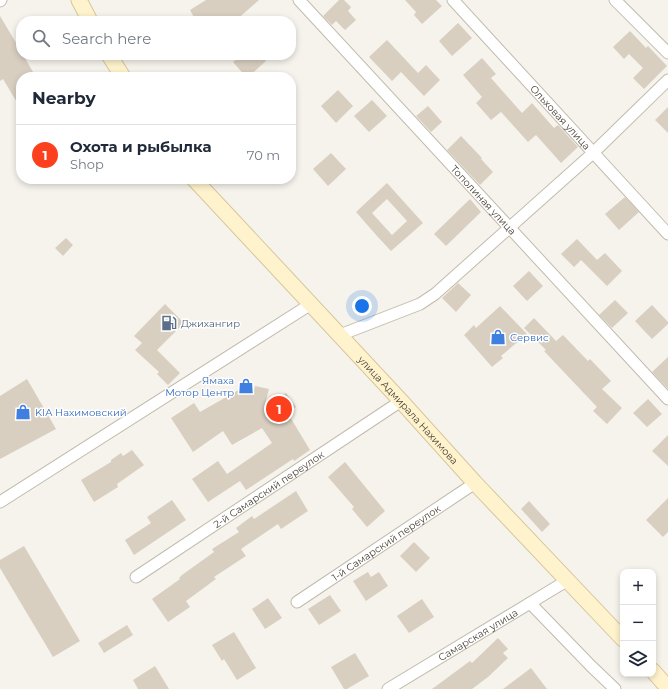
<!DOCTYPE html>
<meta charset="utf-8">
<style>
:root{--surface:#fff;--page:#f6f6f7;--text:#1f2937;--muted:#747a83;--line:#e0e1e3;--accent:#fc3f1d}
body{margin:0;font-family:Montserrat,sans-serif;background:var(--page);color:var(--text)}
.controls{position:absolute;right:12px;bottom:12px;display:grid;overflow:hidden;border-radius:8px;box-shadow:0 2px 6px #0003}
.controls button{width:36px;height:36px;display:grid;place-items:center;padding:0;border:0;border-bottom:1px solid var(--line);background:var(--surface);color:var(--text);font:20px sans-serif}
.you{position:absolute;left:362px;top:306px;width:14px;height:14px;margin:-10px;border:3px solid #fff;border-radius:50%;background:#1a73e8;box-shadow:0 0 0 6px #1a73e833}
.badge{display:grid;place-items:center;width:26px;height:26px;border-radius:50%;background:var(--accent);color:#fff;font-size:13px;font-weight:700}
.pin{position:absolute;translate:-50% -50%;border:2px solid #fff;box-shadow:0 1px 4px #0006}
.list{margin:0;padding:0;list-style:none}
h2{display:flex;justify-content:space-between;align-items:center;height:52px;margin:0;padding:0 16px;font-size:17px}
h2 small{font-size:13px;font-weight:400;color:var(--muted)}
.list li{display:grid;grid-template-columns:26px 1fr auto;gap:12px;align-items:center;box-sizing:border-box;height:60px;padding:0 16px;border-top:1px solid var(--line)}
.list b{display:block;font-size:15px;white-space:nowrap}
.list p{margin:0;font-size:13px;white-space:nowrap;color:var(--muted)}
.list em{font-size:13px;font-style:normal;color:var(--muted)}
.icon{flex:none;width:22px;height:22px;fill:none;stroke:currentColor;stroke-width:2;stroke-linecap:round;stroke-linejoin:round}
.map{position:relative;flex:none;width:668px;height:689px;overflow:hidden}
.search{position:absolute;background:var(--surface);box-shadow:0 2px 6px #0003;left:16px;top:16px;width:280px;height:44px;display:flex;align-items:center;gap:10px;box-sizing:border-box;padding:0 14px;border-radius:16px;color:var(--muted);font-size:15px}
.panel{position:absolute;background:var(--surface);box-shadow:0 2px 6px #0003;left:16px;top:72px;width:280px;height:112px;border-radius:16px}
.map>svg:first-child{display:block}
.building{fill:#d8cfc1;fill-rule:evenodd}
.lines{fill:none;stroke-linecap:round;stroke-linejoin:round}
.minor-casing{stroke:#c2bbae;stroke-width:13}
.secondary-casing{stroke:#d6c79b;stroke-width:17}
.minor{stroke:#fff;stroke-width:11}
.secondary{stroke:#fff3cd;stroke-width:15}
.labels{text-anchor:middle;stroke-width:3;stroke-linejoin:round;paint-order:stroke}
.street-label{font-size:10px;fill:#4b4439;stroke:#fff}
.service-label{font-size:10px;fill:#4e5e75;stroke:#fff;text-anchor:start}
.shop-label{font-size:10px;fill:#366cbe;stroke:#fff;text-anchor:start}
</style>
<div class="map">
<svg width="668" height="689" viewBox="0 0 668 689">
<rect width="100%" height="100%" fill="#f6f3ec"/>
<!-- building -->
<g class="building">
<polygon points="206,0 259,0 235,21 196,21 190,10"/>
<polygon points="339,0 344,0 351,7 348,11 356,20 345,30 336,21 332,25 323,16"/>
<polygon points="405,0 436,0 442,6 422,24 414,15 416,12"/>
<polygon points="0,16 21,51 21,55 23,55 36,77 21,77 21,109 3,79 0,81"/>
<polygon points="458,23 472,38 452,56 439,41"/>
<polygon points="630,31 646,48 648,46 667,66 644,89 633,78 643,68 629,54 624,59 613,47"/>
<polygon points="387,40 418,73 426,65 440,80 424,96 401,72 392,81 369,57"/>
<polygon points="242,55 261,55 266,61 248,77 246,77 233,62"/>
<polygon points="482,58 496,74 491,78 522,113 532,103 554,128 558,125 578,147 561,163 536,135 528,142 501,112 491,120 476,103 482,97 463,75"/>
<polygon points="338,90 353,106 336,123 321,106"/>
<polygon points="372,100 387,116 369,132 354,116"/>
<polygon points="428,106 442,122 431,132 416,116"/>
<polygon points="668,107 668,133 655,120"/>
<polygon points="461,136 482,158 481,159 493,172 480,185 447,150"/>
<polygon points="331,153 346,169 328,186 313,169"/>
<path d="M 387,183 L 423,223 L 391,251 L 377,236 L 356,212 ZM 387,199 L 407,221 L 392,235 L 372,213 Z"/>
<polygon points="625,197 639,212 619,230 605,214"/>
<polygon points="470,199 481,212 446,246 434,234"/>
<polygon points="66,238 73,245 63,256 55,248"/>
<polygon points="577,239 597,260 605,253 622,271 607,286 581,260 574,267 561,254"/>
<polygon points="529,271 543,286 527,301 513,286"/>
<polygon points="458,283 471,295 456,312 442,298"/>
<polygon points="615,300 628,313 612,328 599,315"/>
<polygon points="165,304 184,323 157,350 180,373 168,385 157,374 159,372 135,350 142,343 134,336"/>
<polygon points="652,305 668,322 668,324 652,339 635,321"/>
<polygon points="500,306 527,334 501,356 503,358 492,367 464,335 474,325 476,328"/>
<polygon points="534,318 556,341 563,335 588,361 590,359 611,381 602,389 622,408 607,424 593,411 597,407 544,351 546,350 524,328"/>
<polygon points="668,357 668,389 652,372"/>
<polygon points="27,379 56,429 0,459 0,396"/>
<polygon points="255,386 269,389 264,408 286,393 296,407 287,412 310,450 294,461 293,459 246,490 240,481 208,502 192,479 218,461 227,474 272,443 262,428 232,445 223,431 193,452 171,418 194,403 200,412 242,388 254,390"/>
<polygon points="648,399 662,414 647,427 633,413"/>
<polygon points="668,435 668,466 652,451"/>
<polygon points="132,450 144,465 117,484 118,487 94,502 81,480 111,462 111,460 121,453 123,456"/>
<polygon points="345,462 385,511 367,527 352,509 354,507 328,477"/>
<polygon points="296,491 308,511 281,529 278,524 241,549 246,556 214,577 216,579 186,601 190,607 168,622 152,599 180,579 179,578 182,575 214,552 212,549 239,532 236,528 252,516 254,519"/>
<polygon points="668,498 668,532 663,537 646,520"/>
<polygon points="172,500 186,520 134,555 125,540 151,523 147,517"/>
<polygon points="529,501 550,524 542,532 521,509"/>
<polygon points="414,542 430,558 416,572 400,556"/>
<polygon points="24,546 80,641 53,657 0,568 0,560"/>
<polygon points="368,572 371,577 379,572 388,586 366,601 353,581"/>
<polygon points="330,595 341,611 319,625 308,609"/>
<polygon points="268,598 282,618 265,629 252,609"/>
<polygon points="422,599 434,617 409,633 397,616"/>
<polygon points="127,625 133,635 104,653 98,643"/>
<polygon points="234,632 256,668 237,680 224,659 222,661 212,645"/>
<polygon points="498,638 508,649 503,653 508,658 488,677 472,689 432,689 470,661 472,663"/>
<polygon points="355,653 369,676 347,689 344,689 331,667"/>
<polygon points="155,666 169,689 138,689 133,680"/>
<polygon points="531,668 547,689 503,689"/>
</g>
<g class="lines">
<defs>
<g id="minor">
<path id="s1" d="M 299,0 L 668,399"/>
<path id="s2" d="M 453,0 L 668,234"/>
<polyline points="615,0 668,53"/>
<polyline points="0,1 1,0"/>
<polyline points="340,335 420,304 435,294 509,228 593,153 668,80"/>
<polyline points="0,502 311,304"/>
<path id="s3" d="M 136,577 L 401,401"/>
<path id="s4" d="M 297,602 L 475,483"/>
<polyline points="530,603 591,666 615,689"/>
<path id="s5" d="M 388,689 L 568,580"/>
</g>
<g id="secondary">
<polyline points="79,0 90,21"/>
<polyline points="109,55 123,77"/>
<path id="s6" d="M 194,179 L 401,401 L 475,483 L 623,639"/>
<polyline points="653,671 668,688"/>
</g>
</defs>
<!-- minor casing -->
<use href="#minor" class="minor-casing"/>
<!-- secondary casing -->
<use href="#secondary" class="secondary-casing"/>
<!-- minor -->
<use href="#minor" class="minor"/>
<!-- secondary -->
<use href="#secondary" class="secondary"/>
</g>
<!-- icons -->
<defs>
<symbol id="fuel-bare" viewBox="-9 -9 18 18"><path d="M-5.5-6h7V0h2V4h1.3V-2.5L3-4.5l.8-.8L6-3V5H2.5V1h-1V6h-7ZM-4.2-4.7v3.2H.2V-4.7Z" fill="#5c6f8a" stroke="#fff" stroke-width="2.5" paint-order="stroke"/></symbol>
<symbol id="shop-bare" viewBox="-9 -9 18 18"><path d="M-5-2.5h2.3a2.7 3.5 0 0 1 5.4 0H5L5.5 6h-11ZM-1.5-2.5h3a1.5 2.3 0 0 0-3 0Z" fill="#3f7fe0" stroke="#fff" stroke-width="2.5" paint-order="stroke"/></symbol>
</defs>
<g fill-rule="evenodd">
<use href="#fuel-bare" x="158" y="312" width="22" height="22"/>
<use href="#shop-bare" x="487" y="326" width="22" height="22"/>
<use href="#shop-bare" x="235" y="375" width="22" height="22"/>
<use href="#shop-bare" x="12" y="401" width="22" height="22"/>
</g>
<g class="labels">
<!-- street labels -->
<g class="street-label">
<text dy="4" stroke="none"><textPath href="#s2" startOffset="159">Ольховая улица</textPath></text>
<text dy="4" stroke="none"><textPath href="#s1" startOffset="272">Тополиная улица</textPath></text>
<text dy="4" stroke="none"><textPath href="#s6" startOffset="315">улица Адмирала Нахимова</textPath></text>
<text dy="4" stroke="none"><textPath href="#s3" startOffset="159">2-й Самарский переулок</textPath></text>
<text dy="4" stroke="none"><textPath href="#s4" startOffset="107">1-й Самарский переулок</textPath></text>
<text dy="4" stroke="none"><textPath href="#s5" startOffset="105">Самарская улица</textPath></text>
</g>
<!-- service labels -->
<g class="service-label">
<text x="181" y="327">Джихангир</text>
</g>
<!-- shop labels -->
<g class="shop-label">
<text x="510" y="341">Сервис</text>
<text x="234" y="384" text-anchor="end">Ямаха<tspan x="234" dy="12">Мотор Центр</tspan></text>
<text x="35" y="416">KIA Нахимовский</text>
</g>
</g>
</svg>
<div class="controls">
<button>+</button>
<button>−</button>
<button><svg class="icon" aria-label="layers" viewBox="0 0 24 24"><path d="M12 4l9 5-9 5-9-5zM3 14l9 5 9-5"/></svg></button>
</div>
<div class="you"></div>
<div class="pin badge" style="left:279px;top:409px">1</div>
<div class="search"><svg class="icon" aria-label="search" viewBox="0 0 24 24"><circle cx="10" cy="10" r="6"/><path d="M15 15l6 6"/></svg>Search here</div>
<section class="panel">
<h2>Nearby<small></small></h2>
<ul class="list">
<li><span class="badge">1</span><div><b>Охота и рыбылка</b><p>Shop</p></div><em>70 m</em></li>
</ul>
</section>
</div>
